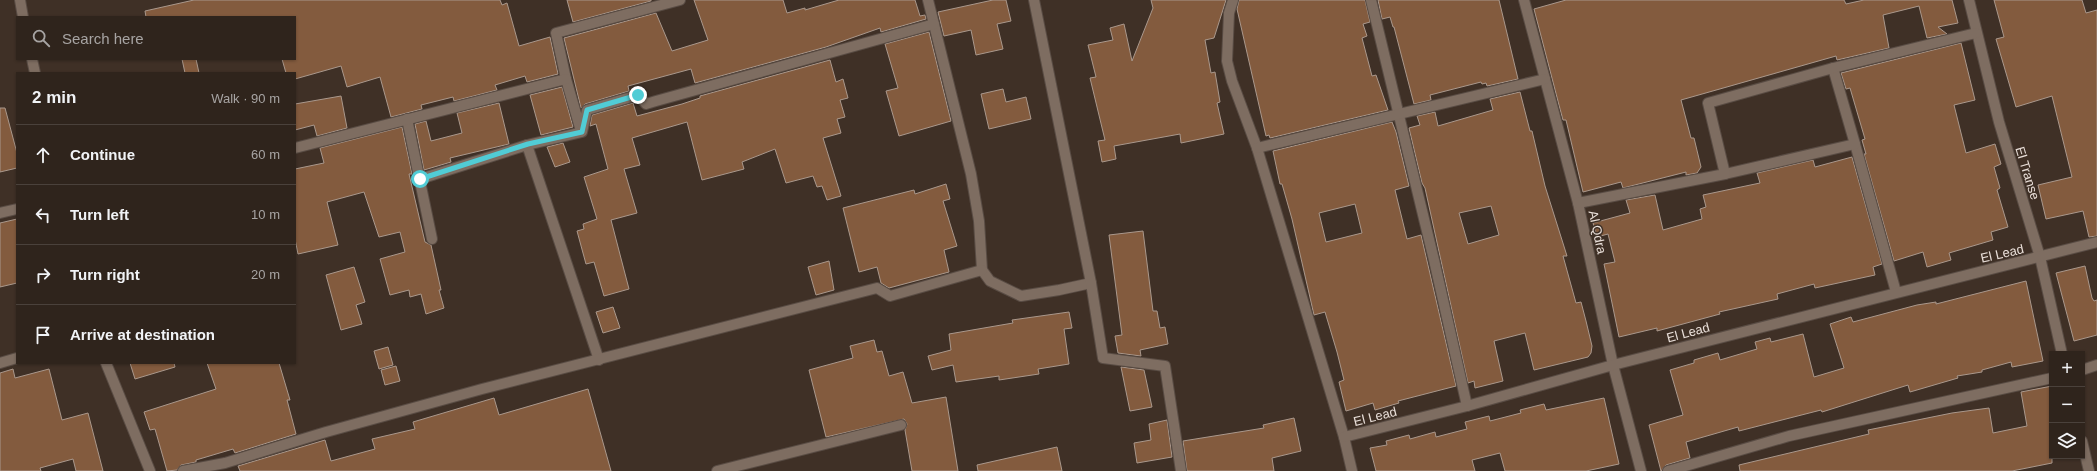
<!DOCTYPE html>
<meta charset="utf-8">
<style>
:root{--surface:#2f241c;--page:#3b3029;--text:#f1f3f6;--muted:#a7a4a3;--line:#4a413b}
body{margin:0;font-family:Helvetica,sans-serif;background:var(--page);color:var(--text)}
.controls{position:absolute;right:12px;bottom:12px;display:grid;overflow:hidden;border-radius:0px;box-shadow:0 1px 3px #0004}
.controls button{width:36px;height:36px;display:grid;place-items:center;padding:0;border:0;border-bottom:1px solid var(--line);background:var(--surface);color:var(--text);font:20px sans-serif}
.stop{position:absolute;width:12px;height:12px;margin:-9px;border:3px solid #51ccd5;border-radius:50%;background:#fff}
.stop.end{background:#51ccd5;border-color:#fff;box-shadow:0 1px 4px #0008}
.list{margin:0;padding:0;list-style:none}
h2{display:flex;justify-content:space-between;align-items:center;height:52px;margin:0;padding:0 16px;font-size:17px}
h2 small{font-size:13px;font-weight:400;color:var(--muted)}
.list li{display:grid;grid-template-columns:26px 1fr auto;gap:12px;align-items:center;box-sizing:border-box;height:60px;padding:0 16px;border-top:1px solid var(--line)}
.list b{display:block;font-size:15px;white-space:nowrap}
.list em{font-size:13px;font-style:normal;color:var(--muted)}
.icon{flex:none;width:22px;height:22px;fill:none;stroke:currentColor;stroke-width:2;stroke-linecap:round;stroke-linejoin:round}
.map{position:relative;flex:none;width:2097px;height:471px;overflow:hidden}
.search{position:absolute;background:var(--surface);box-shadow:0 1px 3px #0004;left:16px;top:16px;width:280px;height:44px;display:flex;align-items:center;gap:10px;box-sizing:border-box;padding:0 14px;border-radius:0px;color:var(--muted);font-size:15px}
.panel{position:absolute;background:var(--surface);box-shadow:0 1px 3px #0004;left:16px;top:72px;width:280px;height:292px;border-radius:0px}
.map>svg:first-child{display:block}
.building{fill:#835b3e;stroke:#aa988c;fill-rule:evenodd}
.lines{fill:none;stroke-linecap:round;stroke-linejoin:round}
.pedestrian-casing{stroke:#594c44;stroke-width:12}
.minor-casing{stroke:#594c44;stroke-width:12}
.pedestrian{stroke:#7e6d61;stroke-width:10}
.minor{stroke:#7e6d61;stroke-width:10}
.route{stroke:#51ccd5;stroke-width:5}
.labels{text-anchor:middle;stroke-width:3;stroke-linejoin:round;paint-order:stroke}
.street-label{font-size:13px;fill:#e9dfd9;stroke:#3f3026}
</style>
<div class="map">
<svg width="2097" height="471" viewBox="0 0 2097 471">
<rect width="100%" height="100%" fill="#3f3026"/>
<!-- building -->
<g class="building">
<polygon points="194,0 500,0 502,5 507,3 519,46 550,37 558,74 527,82 525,76 495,85 497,90 454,101 453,97 421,105 422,109 391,117 380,77 347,87 341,66 295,79 295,73 286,73 282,59 295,59 295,17 146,17 145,11"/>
<polygon points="567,0 651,0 651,1 573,22"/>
<polygon points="694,0 783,0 787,13 805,8 805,10 839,0 915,0 920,16 925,15 926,19 881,32 880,28 826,47 695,83 691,69 628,86 629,91 585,104 581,108 564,38 656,13 672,51 708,40"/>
<polygon points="993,0 1006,0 1011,21 997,24 1003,49 976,55 971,30 944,36 938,12"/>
<polygon points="1151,0 1226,0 1214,38 1205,40 1211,73 1215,72 1220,102 1217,103 1224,134 1181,143 1180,134 1114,146 1116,159 1102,162 1098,141 1105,140 1090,78 1096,77 1088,45 1113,40 1110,28 1124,24 1132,61 1153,8"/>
<polygon points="1239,0 1365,0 1370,22 1363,24 1367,36 1362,38 1372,76 1376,75 1388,110 1270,138 1269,135 1266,136 1237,9"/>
<polygon points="1378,0 1499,0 1518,79 1487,86 1486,83 1482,84 1481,82 1430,95 1431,100 1414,104 1394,27 1393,27 1390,17 1382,19"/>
<polygon points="1566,0 1844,0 1846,4 1864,0 1952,0 1958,23 1938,27 1947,34 1927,38 1919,6 1883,15 1889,48 1837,60 1836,56 1681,100 1691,138 1694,138 1701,167 1697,173 1686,175 1686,172 1623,188 1621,182 1583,192 1566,120 1563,120 1559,105 1534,9"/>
<polygon points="1994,0 2082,0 2086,13 2097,10 2097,236 2089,237 2083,211 2046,219 2038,185 2072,177 2052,96 2016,107 1996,39 2004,37"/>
<polygon points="929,32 951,121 899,136 886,91 898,88 885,44"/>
<polygon points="1961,43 1975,100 1954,105 1966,153 1995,144 2001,164 1994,167 2000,188 1997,190 2008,227 1991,232 1993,240 1949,253 1951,260 1927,267 1923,252 1894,261 1864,154 1866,154 1862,140 1865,139 1850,88 1846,89 1841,73"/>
<polygon points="182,59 196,59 199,73 185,73"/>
<polygon points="830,60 836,82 843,79 848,98 840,100 845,117 837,119 841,133 823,138 841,196 827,200 822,186 817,187 813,176 786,183 775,149 742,162 744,169 702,180 687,122 632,138 640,165 624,169 637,213 611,220 629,289 604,296 594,262 586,264 577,231 584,229 583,224 597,219 584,177 608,169 596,124 590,126 592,115 633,103 637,116 682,104 700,98 700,96"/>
<polygon points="562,87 573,127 541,135 530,95"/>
<polygon points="1003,89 1006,102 1026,97 1031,119 989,129 981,94"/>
<path d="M 1520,92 L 1530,131 L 1532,131 L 1545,186 L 1567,256 L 1563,256 L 1576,303 L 1581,302 L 1586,321 L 1592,346 L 1591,353 L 1588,357 L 1534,370 L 1525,333 L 1494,341 L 1503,381 L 1475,388 L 1474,381 L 1468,383 L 1425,188 L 1422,183 L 1409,128 L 1420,125 L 1417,116 L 1435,112 L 1438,126 L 1493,110 L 1490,99 ZM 1491,206 L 1499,235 L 1468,244 L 1459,213 Z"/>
<polygon points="341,96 347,128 317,136 314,125 295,130 295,104"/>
<polygon points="499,103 509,144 450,158 451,162 424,170 415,124 426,121 431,141 462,133 457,113"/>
<polygon points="0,108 5,108 17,153 17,168 0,172"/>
<path d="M 1392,122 L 1396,132 L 1409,186 L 1395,190 L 1407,239 L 1421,235 L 1456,386 L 1398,401 L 1399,403 L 1375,410 L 1373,403 L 1346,411 L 1339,382 L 1344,380 L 1337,352 L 1325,312 L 1314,315 L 1292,219 L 1282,184 L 1280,184 L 1273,151 ZM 1355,204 L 1362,233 L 1326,242 L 1319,213 Z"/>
<polygon points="402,127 412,174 409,174 425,242 431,245 441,290 439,290 444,308 426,314 421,294 410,297 409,290 390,295 380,259 405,252 400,232 379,237 364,192 327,202 338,245 298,254 295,239 295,169 324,163 320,148"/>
<polygon points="563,143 570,162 555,167 547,147"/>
<polygon points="1852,157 1882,264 1873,267 1875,275 1815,288 1814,284 1777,294 1778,299 1719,312 1720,314 1657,331 1657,328 1619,337 1604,264 1615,262 1608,234 1597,237 1593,223 1630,213 1626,200 1655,195 1663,230 1702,219 1700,209 1706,207 1703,195 1760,183 1757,173 1813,160 1815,167"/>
<polygon points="946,184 950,199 943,201 957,246 944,250 949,272 889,288 881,283 877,267 859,272 843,208 914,190 915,194"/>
<polygon points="17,219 17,283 0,287 0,223"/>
<polygon points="1143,231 1153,311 1157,311 1160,328 1165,327 1168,344 1140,350 1141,356 1118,353 1115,336 1122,335 1109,235"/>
<polygon points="829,261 834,290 816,295 808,267"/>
<polygon points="2085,266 2092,298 2094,301 2097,300 2097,335 2074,341 2056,273"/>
<polygon points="354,267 365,302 356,305 362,324 341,330 326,275"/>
<polygon points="2026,281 2043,361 2012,367 2011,362 1982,370 1982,372 1957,376 1958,378 1910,392 1908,385 1822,412 1821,410 1739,431 1738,427 1686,442 1690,458 1666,465 1661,471 1649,425 1683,415 1670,370 1694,363 1694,360 1718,353 1720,360 1757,349 1755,342 1770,338 1771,342 1803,334 1814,377 1844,368 1830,324 1851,317 1853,322 1917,305 1936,302 1936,304"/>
<polygon points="613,307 620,328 603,333 596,312"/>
<polygon points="1069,312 1072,328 1064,329 1069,364 1038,369 1039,374 999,380 999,376 956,382 953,365 932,370 928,356 951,350 949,334 1013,323 1012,320"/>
<polygon points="874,340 877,352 882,351 889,376 903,372 912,403 946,397 958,471 912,471 905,430 907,424 904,419 826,437 809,370 853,358 850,346"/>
<polygon points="388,347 393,365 379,369 374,351"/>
<polygon points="130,363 174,363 175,367 135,379"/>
<polygon points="207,363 279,363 290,400 287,400 296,434 235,453 233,449 196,460 196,462 181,465 177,470 167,471 155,429 150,430 144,412 216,389"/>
<polygon points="396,366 400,381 385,385 381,370"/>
<polygon points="1121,367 1144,370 1152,407 1130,411"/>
<polygon points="13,369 15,378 49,369 62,420 88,413 103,471 76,471 73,459 40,468 41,471 0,471 0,373"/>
<polygon points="2052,386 2052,463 2012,471 1740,471 1739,465 1869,434 1868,430 1952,413 1989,408 1993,433 2027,426 2021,392"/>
<polygon points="588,389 611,471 240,471 238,466 325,440 331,461 375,449 372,439 415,429 413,422 494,398 499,415"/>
<polygon points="1604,398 1619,464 1586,471 1505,471 1500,453 1472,460 1475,471 1376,471 1370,448 1387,445 1386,441 1409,435 1410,439 1435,432 1436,437 1467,429 1465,422 1489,416 1490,421 1521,413 1520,410 1544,404 1546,410"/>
<polygon points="1294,418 1301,451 1272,458 1274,471 1187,471 1183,441 1264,428 1263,425"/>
<polygon points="1167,420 1172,457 1137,463 1134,443 1151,440 1149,424"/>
<polygon points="1057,447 1062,471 978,471 977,465"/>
</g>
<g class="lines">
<defs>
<polyline id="pedestrian" points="1855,144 1896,292"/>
<g id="minor">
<polyline points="20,0 23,17"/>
<polyline points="928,0 971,174 979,221 982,270 990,281 1021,296 1059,290 1091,283"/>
<polyline points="1034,0 1091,283 1103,358 1165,366 1181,471"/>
<polyline points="1233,0 1229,13 1227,61 1232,81 1257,148 1344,437 1352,471"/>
<polyline points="1371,0 1434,260 1467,406"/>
<polyline points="1524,0 1578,203 1613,365 1641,471"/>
<polyline points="1969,0 1999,122 2040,257 2062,354"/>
<polyline points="32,59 35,73"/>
<polyline points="407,119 432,239"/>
<polyline points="581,131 566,79 556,33 680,0"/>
<polyline points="527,145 599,360"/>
<polyline points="295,148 566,79"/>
<polyline points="1257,148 1545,79"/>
<polyline points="1725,174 1855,144 1833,68"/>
<polyline points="420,179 527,145 582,132 587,110 638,95 646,104 656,101 934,24"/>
<polyline points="1578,203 1725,174 1708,103 1833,68 1976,33"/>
<polyline points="0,213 17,209"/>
<polyline points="0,363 17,358"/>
<polyline points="106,363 150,471"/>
<polyline points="2082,370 2097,365"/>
<polyline points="1344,437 1467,406 1613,365 2097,242"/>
<polyline points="2082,441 2089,471"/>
<polyline points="183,471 225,463 326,432 482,389 877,288 890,296 982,270"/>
<polyline points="717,471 901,425"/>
<polyline points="1668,471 1789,436 2052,378"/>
</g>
</defs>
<!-- pedestrian casing -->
<use href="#pedestrian" class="pedestrian-casing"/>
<!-- minor casing -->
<use href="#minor" class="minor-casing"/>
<!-- pedestrian -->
<use href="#pedestrian" class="pedestrian"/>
<!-- minor -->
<use href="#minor" class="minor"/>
</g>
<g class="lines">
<!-- route -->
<polyline class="route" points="420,179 528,144 582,132 587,110 638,95"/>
</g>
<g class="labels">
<!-- street labels -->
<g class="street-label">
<text transform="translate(2028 173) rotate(73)" y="5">El Transe</text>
<text transform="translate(1598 232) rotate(78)" y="5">Al Qdra</text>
<text transform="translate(2002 253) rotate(-13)" y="5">El Lead</text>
<text transform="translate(1688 332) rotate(-15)" y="5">El Lead</text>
<text transform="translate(1375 416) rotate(-14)" y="5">El Lead</text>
</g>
</g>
</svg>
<div class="controls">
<button>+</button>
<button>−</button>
<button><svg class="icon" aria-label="layers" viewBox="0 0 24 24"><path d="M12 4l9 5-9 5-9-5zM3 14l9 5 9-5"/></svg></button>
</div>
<div class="stop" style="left:420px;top:179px"></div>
<div class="stop end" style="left:638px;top:95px"></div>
<div class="search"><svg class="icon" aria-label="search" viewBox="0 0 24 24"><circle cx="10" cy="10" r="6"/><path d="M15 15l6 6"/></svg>Search here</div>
<section class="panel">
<h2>2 min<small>Walk · 90 m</small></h2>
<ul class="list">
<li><svg class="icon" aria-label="ahead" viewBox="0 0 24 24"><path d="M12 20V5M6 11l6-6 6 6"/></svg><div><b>Continue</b></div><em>60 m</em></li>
<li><svg class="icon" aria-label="left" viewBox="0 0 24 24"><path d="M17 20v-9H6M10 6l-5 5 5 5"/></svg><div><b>Turn left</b></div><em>10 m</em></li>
<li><svg class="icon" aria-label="right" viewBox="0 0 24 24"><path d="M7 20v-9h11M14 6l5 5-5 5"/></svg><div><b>Turn right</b></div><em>20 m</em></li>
<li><svg class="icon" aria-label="arrive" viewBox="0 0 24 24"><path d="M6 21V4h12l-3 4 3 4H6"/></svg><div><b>Arrive at destination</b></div></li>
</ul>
</section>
</div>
